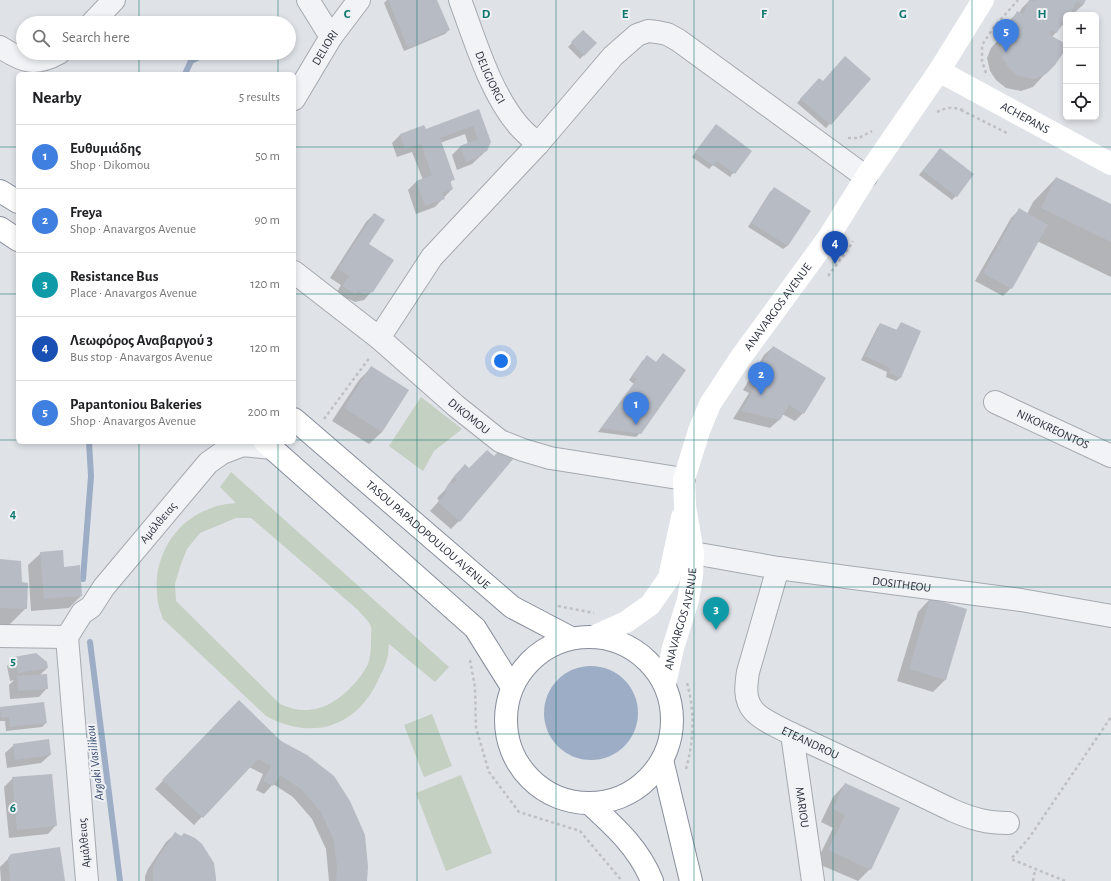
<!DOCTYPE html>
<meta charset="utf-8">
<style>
:root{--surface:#fff;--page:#f2f2f2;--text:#202124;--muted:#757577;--line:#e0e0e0;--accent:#d93025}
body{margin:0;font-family:"Alegreya Sans",sans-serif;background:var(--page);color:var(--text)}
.controls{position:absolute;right:12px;top:12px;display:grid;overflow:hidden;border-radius:6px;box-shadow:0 2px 6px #0003}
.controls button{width:36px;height:36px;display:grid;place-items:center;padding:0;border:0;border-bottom:1px solid var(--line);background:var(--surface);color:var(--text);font:20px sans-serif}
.you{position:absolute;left:501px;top:361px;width:14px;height:14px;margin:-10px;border:3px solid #fff;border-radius:50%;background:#1a73e8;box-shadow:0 0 0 6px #1a73e833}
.badge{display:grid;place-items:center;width:26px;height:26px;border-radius:50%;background:var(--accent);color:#fff;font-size:13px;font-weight:700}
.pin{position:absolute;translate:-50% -33px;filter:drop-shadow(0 1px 2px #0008)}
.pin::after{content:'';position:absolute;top:21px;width:14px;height:12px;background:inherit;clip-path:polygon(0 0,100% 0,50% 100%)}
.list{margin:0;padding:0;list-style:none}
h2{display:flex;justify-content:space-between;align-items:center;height:52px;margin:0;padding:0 16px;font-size:17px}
h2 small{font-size:13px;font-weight:400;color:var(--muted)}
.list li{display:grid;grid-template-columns:26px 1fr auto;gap:12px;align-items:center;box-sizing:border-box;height:64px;padding:0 16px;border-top:1px solid var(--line)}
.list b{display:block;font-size:15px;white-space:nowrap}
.list p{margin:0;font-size:13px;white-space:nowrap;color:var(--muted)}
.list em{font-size:13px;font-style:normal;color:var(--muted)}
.icon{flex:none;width:22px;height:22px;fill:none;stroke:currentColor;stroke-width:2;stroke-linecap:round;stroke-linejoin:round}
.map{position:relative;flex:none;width:1111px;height:881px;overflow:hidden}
.search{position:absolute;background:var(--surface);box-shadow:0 2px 6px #0003;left:16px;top:16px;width:280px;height:44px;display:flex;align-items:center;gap:10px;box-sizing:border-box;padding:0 14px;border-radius:22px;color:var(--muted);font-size:15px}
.panel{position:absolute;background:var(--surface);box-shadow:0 2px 6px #0003;left:16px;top:72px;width:280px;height:372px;border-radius:6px}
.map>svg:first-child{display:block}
.green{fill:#c4d0c1;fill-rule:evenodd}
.water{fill:#9dadc5}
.shadow{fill:#0003}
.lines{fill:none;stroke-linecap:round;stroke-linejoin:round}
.stream{stroke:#9dadc5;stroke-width:6}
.building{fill:#b7bbc4}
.street-casing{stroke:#a5a9b1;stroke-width:24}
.highway-casing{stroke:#888e9d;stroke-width:24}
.path{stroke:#bec0c6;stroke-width:2.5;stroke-dasharray:3 3;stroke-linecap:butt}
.street{stroke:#f2f3f6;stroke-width:22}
.secondary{stroke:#fff;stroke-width:22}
.highway{stroke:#fff;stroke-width:22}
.grid{fill:none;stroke:#0f766e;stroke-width:1;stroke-opacity:0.55}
.labels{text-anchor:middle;stroke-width:4;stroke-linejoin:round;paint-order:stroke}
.street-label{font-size:12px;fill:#2a2f3d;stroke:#eff1f5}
.water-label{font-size:13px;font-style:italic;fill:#374b6e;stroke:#eff1f5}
.grid-label{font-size:13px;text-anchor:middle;font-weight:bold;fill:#0f766e;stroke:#eff1f5;stroke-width:4;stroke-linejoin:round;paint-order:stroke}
</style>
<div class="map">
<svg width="1111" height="881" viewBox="0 0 1111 881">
<rect width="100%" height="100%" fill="#dfe2e7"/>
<!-- green -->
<g class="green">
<polygon points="421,397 462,429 434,451 423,471 389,446"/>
<path d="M 231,472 L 449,667 L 435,682 L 389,644 C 388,648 389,654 387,659 C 386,664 383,670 380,676 C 359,726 314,742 266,716 L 163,619 C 160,610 157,602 157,592 C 154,557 175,521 209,509 C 217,505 226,504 236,503 L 220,487 ZM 236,518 L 251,518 L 358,610 C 362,615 369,621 371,627 C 372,630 371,634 371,636 C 371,645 371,656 368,664 C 359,682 338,703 319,708 C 305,712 293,710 280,704 L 176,601 L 175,584 L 181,564 L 187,549 L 200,533 Z"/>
<polygon points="432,714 452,766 424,777 404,725"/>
<polygon points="461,775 492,853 446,871 416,793"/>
</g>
<!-- water -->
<circle class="water" cx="591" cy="713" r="47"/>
<!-- shadow -->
<g class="shadow">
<polygon points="387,0 436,0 449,30 445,34 404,51 384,3"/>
<polygon points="1030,0 1085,0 1083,5 1074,13 1071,11 1069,15 1066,15 1066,21 1052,37 1066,45 1066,47 1054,64 1033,87 1021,91 1006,88 996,80 990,71 987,58 991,48 1001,37 1009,21 1017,13 1019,13 1022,8"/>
<polygon points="583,31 595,43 580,59 568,47"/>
<polygon points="870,79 826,128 797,103 815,83"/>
<polygon points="479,110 487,150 472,164 457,170 452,155 460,147 468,144 465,134 440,143 453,179 450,183 452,189 435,207 416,214 408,190 416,182 423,180 412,152 397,157 392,143 400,135 425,130"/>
<polygon points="716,125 751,151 730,177 713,165 709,169 692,157"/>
<polygon points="940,149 956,196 952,200 919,175"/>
<polygon points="1056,178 1111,205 1111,277 1037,241 1011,288 1003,296 975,281 1011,218 1019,210 1027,214 1033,202"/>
<polygon points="774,189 809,211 787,246 783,249 748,227 770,192"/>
<polygon points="374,214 368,245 372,291 364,300 355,302 349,299 346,302 335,295 341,285 330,278 366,222"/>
<polygon points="901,323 920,332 900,378 896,381 886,377 887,372 861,360 877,328 880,324 896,331"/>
<polygon points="773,347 803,413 795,421 782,414 779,420 770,428 733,419 749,393 743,390 764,355"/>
<polygon points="663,354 640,433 636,437 598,432 634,384 629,380 643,360 656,363"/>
<polygon points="371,368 408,391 382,432 369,444 332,421 359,380"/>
<polygon points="494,457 459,521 451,529 430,511 439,501 437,498 448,487 447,486 456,474 465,465 469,469"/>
<polygon points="41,553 63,568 81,596 69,608 31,611 28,565"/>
<polygon points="0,560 21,583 26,608 9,625 0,625"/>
<polygon points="930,599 945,680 933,692 897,681 918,612"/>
<polygon points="15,658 47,668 40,675 47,688 39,697 10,699 9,685 14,680 10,681 7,666"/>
<polygon points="0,708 46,723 42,727 6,731 5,721 0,721"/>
<polygon points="231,709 281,741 366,881 329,881 326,849 312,819 293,797 273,784 264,794 256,790 263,774 249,767 194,825 155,789"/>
<polygon points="14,745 50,755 41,763 7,768 5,753"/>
<polygon points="13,778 56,825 48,834 9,838 4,787"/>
<polygon points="845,784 870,869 858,881 816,863 833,828 821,822 833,797"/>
<polygon points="175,834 215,881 145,881 145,876 148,869 166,842"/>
<polygon points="12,855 64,881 1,881 0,867"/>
</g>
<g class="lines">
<!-- stream -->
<g class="stream">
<polyline points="261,23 262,22"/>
<polyline points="185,74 191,61 207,53"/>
<polyline points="83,579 91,476 89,442"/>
<polyline points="90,642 120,881"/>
</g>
</g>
<!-- building -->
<g class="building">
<polygon points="388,0 437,0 450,30 408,48"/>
<polygon points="1029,0 1035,1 1036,0 1086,0 1083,5 1076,2 1070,15 1066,15 1066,20 1064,19 1057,33 1052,30 1050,35 1066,44 1066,49 1055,65 1046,74 1035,79 1018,76 1009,68 1003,59 1000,45 1003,35 1009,27 1017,11 1023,14"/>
<polygon points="583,30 597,43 584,56 571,42"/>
<polygon points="845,56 871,79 831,125 800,99 819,78 823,81"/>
<polygon points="479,109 491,142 487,151 480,154 481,156 466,162 460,146 478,139 473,126 440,138 455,180 450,181 453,189 442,193 445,199 425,206 416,181 432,175 421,144 405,149 400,134 424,125 426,129"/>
<polygon points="716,124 752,151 735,174 717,161 713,166 695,152"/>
<polygon points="940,148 974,174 957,197 923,171"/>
<polygon points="1056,177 1111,204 1111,242 1041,208"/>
<polygon points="774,187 811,211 788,246 751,223"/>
<polygon points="1019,208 1048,225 1012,289 983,273"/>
<polygon points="374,213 385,220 369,244 394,260 373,292 364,294 358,291 355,294 342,286 349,276 338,269"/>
<polygon points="901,322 921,331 901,378 889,373 890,368 865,356 880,323 897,330"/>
<polygon points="773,346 826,378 804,414 789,405 780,420 741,411 756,385 751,381"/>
<polygon points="663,353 686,370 641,434 601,428 637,379 632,376 647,355 656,362"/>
<polygon points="371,366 409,390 382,432 344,408"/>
<polygon points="487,450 494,456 498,452 514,458 460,522 438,502 447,492 445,489 451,482 453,484 456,480 454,477 465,464 469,468"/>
<polygon points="63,550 64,567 80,565 82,596 44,599 40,552"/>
<polygon points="0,559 21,561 22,582 28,583 27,609 0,608"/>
<polygon points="930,598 967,609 946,680 909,669"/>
<polygon points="36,653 47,662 48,668 18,673 14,657"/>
<polygon points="47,674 48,689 18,691 17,676"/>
<polygon points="239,700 281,741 307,755 334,776 350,801 365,835 368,867 367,881 336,881 337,868 334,840 320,811 301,789 280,775 273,786 263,781 271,766 258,759 203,818 162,780"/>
<polygon points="44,702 47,723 10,727 9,717 1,718 0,707"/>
<polygon points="49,739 51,755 15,760 13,744"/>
<polygon points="52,774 57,826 17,830 12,777"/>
<polygon points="845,783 900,808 871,870 828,850 845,815 833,809"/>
<polygon points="175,832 181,836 184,833 195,838 202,844 214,863 216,878 216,881 153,881 153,867 157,859"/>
<polygon points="60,847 65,881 10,881 8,858 11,854"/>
</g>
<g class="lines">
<defs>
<g id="street">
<polyline points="308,0 331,37"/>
<path id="s1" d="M 460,0 C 475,40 490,92 518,125 C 524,132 531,138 538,144"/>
<polyline points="92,23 114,0"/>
<path d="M 0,47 C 22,61 34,67 59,53"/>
<path id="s2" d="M 294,99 L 331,37 L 359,0"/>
<path id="s3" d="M 294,272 L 379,338 L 456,406 L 500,441 L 523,450 L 550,458 L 684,479"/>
<polyline points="379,338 432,257 538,144 613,56 637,35 648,31 657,32 667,34 678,40 866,177"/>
<path id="s4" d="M 995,402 L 1111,456"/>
<path id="s5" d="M 693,553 L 778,568 L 1021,600 L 1111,616"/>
<path id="s6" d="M 778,568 L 748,672 C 746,685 744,699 753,710 C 761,721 797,736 811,743 C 859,765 906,788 954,811 C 973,819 987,823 1008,823"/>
<polyline points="0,636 67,637"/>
<path id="s7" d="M 792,734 L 813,881"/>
<path id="s8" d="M 87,881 L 67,637 L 82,613 L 91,607 L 104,587 L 208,463 L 222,453 L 243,445 L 272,448"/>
</g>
<g id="highway">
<polyline points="0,191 18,202"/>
<polyline points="0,228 18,240"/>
<path id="s11" d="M 294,419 L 512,607 L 571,638"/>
<polyline points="265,442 475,628 512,687"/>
<circle cx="589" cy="720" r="83"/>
<polyline points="662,760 691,881"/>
<path d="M 589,803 C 614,826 639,848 652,881"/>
</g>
</defs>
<!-- street casing -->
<use href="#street" class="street-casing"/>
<!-- highway casing -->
<use href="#highway" class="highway-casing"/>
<!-- path -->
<g class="path">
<polyline points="986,73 982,61 982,45 994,27 1018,0"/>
<polyline points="961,110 1009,134"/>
<path d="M 937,112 C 944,108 953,106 961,110 L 963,107"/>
<polyline points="848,138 859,138 872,131"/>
<polyline points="828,276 849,248 853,241"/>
<polyline points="324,419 370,357"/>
<polyline points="558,606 594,613"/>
<polyline points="470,660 475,687 476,728 489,772 519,812 580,831 622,881"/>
<path d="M 686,769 C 694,741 695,711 687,683"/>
<polyline points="1033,881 1035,870"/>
<polyline points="1065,881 1011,859 1029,838 1111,717"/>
</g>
<!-- street -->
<use href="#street" class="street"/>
<!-- secondary -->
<g class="secondary">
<path id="s9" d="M 939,71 L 1111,164"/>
<polyline points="595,636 626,622 650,605 669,578 682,517"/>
<path id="s10" d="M 665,684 L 673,648 L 688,600 L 692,576 L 693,553 L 685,506 L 684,479 L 699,431 L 710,404 L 741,357 L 828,238 L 866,177 L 939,71 L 983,0"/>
</g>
<!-- highway -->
<use href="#highway" class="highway"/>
</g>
<!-- grid -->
<path class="grid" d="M 139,0 L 139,23M 278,0 L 278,23M 417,0 L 417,881M 556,0 L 556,881M 694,0 L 694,881M 833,0 L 833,881M 972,0 L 972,881M 139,53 L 139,74M 278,53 L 278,74M 0,147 L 18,147M 294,147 L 1111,147M 0,294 L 18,294M 294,294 L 1111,294M 0,440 L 18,440M 294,440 L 1111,440M 139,442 L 139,881M 278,442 L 278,881M 0,587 L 1111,587M 0,734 L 1111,734"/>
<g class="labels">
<!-- street labels -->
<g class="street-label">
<text dy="4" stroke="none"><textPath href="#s2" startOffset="60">DELIORI</textPath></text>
<text dy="4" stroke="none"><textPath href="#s1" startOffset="83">DELIGIORGI</textPath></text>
<text dy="4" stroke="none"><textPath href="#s9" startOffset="98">ACHEPANS</textPath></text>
<text dy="4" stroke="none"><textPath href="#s10" startOffset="407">ANAVARGOS AVENUE</textPath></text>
<text dy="4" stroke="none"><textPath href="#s3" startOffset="227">DIKOMOU</textPath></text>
<text dy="4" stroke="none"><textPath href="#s4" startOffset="64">NIKOKREONTOS</textPath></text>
<text dy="4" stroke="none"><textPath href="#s8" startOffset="392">Αμάλθειας</textPath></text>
<text dy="4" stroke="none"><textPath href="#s11" startOffset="177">TASOU PAPADOPOULOU AVENUE</textPath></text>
<text dy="4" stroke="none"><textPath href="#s5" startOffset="211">DOSITHEOU</textPath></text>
<text dy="4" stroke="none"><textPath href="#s10" startOffset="67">ANAVARGOS AVENUE</textPath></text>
<text dy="4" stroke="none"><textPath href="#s6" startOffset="214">ETEANDROU</textPath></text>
<text dy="4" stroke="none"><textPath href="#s7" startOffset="74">MARIOU</textPath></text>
<text transform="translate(84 843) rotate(-95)" y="4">Αμάλθειας</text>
</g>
<!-- water labels -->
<g class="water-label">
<text transform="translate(94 763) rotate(-97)" y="5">Argaki Vasilikou</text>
</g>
</g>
<g class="grid-label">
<text x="347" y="18">C</text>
<text x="486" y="18">D</text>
<text x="625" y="18">E</text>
<text x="764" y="18">F</text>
<text x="903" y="18">G</text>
<text x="1042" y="18">H</text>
<text x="13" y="518">4</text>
<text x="13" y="665">5</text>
<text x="13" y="812">6</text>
</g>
</svg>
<div class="controls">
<button>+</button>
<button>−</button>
<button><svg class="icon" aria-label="locate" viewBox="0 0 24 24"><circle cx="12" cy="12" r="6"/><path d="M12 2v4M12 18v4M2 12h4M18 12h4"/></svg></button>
</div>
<div class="you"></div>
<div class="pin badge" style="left:636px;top:425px;background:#3f7fe0">1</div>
<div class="pin badge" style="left:761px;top:395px;background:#3f7fe0">2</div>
<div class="pin badge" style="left:716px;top:630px;background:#0f9aa8">3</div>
<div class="pin badge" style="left:835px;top:264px;background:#1a4fb4">4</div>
<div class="pin badge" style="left:1006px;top:52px;background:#3f7fe0">5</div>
<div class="search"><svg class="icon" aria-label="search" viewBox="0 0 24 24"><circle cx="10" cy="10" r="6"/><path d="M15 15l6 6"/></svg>Search here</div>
<section class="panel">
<h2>Nearby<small>5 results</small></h2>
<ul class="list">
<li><span class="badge" style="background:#3f7fe0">1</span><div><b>Ευθυμιάδης</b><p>Shop · Dikomou</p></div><em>50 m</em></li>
<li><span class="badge" style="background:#3f7fe0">2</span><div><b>Freya</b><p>Shop · Anavargos Avenue</p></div><em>90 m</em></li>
<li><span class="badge" style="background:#0f9aa8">3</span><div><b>Resistance Bus</b><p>Place · Anavargos Avenue</p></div><em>120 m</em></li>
<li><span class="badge" style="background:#1a4fb4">4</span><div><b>Λεωφόρος Αναβαργού 3</b><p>Bus stop · Anavargos Avenue</p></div><em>120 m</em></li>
<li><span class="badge" style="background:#3f7fe0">5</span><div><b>Papantoniou Bakeries</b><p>Shop · Anavargos Avenue</p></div><em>200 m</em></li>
</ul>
</section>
</div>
